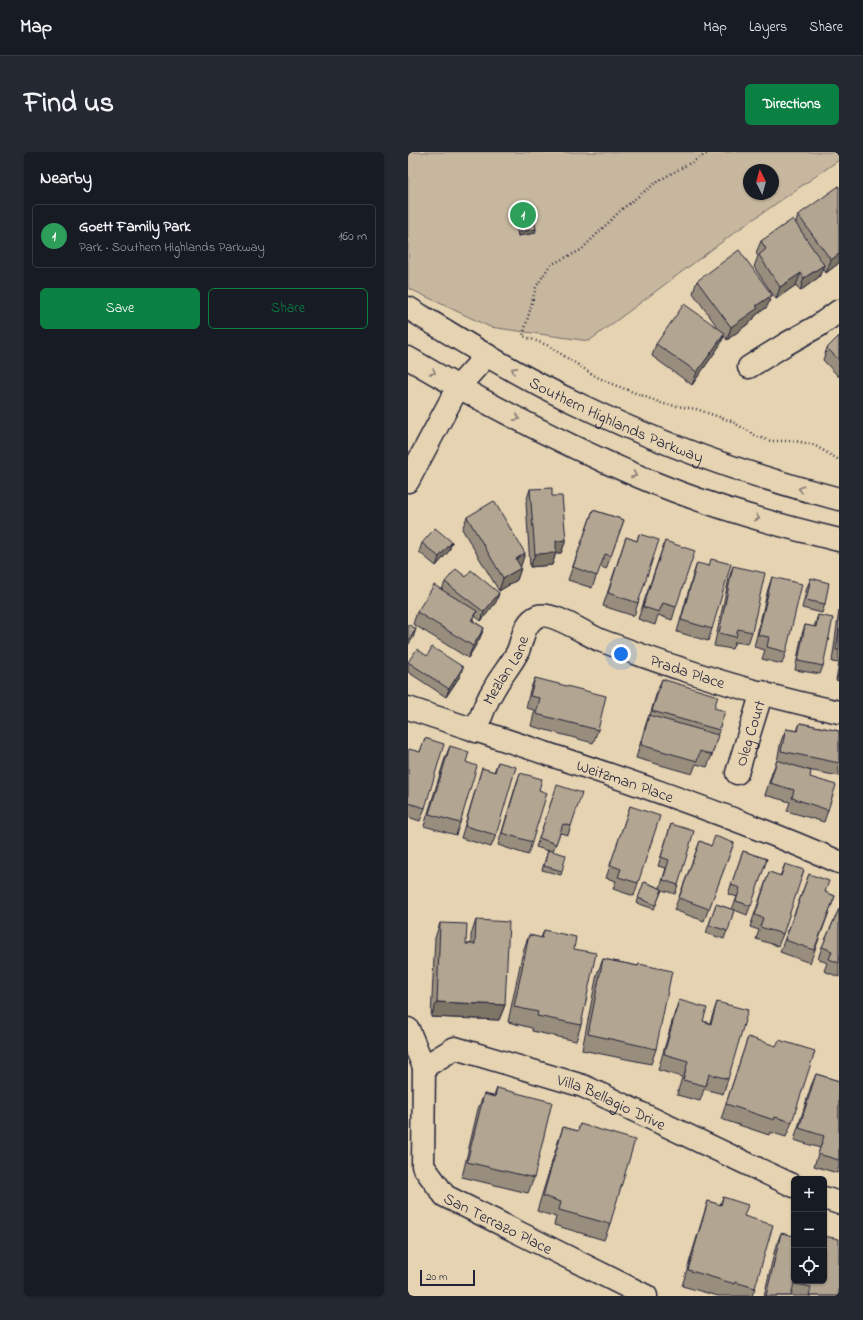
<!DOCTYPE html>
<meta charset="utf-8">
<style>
:root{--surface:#171b24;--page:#242831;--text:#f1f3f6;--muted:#9ea1a6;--line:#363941;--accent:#0b8043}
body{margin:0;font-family:"Indie Flower",sans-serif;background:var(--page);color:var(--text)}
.controls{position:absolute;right:12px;bottom:12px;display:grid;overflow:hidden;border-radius:6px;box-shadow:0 1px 3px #0004}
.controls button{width:36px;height:36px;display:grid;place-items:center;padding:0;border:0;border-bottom:1px solid var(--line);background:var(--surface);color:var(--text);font:20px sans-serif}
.compass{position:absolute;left:335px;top:12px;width:36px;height:36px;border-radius:50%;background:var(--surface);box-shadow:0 1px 3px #0004;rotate:354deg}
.scale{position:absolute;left:12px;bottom:10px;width:55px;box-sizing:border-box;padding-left:4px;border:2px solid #22223b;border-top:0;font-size:11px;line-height:14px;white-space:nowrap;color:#22223b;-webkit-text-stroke:3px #e5d3b1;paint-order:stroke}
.you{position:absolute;left:213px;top:502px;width:14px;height:14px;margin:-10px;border:3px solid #fff;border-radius:50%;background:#1a73e8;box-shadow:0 0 0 6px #1a73e833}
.badge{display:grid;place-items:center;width:26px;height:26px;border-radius:50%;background:var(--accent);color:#fff;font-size:13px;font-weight:700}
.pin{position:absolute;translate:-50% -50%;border:2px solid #fff;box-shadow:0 1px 4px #0006}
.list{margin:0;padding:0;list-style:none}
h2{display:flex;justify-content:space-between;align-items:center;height:52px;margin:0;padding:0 16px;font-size:17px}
h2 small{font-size:13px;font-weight:400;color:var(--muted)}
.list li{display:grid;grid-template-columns:26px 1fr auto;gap:12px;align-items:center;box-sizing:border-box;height:64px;margin:0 8px 8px;padding:0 8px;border:1px solid var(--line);border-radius:6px}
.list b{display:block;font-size:15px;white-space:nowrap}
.list p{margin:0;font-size:13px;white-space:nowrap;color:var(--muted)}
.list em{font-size:13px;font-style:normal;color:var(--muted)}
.actions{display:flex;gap:8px;padding:12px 16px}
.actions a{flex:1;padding:9px 0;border:1px solid var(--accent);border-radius:6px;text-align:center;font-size:14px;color:var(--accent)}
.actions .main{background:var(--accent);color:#fff}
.icon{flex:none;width:22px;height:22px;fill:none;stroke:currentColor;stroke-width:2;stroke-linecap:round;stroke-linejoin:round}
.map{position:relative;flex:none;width:431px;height:1144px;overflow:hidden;border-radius:6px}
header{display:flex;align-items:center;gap:24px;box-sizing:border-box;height:56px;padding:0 20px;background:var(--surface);border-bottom:1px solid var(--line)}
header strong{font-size:19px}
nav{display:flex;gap:22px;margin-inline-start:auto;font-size:14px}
.intro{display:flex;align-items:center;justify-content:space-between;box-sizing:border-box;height:96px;padding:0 24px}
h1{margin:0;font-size:28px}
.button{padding:10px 18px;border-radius:6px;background:var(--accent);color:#fff;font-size:14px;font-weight:700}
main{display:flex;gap:24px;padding:0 24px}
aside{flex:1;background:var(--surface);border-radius:6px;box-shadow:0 1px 3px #0004}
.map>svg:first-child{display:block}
.green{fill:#c6b79e;stroke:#746c6c;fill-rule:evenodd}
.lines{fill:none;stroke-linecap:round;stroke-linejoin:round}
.minor-casing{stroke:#22223b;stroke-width:25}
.major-casing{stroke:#22223b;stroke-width:25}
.path{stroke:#22223b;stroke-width:2.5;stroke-dasharray:1 3;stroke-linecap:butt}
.minor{stroke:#e5d3b1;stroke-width:22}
.major{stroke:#e5d3b1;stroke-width:22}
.wall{fill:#998e7d;stroke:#22223b}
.shaded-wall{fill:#7d7466;stroke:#22223b}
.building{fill:#b2a591;stroke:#22223b}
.oneway{stroke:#847a76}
.labels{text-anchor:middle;stroke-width:4;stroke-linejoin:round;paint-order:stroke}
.street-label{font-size:16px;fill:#22223b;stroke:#e5d3b1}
</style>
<header>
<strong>Map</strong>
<nav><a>Map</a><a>Layers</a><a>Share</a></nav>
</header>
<div class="intro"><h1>Find us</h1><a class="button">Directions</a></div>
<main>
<aside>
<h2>Nearby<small></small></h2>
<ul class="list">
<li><span class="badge" style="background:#2e9e5b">1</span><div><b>Goett Family Park</b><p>Park · Southern Highlands Parkway</p></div><em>160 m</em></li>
</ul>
<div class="actions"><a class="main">Save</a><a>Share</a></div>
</aside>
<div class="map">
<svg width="431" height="1144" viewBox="0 0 431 1144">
<rect width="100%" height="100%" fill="#e5d3b1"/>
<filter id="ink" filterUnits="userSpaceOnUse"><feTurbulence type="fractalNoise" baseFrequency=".025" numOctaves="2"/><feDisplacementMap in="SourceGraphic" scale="8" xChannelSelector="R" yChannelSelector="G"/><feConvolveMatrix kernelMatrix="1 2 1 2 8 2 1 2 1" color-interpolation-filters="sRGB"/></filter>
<g filter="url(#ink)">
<!-- green -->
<path class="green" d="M 0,0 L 431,0 L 431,8 L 330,78 L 181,189 L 82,175 L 0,136 ZM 341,18 L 365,18 L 365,42 L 341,42 Z"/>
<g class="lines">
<defs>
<g id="minor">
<polyline points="341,215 378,192 410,174 431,159"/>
<polyline points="0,329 50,235 79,203"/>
<path id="s1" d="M 0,556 C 145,604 291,649 431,710"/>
<path id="s2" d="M 68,579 C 73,563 78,549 87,535 C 93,524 105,510 110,499 C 115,486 116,470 130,464 C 144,459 179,483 194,489 C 220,498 245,508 271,516 C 323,534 377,548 431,560"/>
<path id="s3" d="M 329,621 L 354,540"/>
<path id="s4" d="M 0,877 L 16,915 L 15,1014 L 37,1044 L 238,1144"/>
<path id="s5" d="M 16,915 L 47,896 L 175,934 L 386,1034"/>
<polyline points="416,1046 431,1051"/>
</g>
<g id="major">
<path id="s6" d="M 0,156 C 56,190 112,225 172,253 C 255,293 342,324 431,347"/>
<path d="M 0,206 C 75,250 152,291 232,325 C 295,352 364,372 431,388"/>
</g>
</defs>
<!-- minor casing -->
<use href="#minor" class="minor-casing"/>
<!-- major casing -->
<use href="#major" class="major-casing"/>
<!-- path -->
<polyline class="path" points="302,0 250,29 214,57 173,98 142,113 128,135 115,184 139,193 189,225 204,232 256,252 288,257 323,269 350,285 363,289 388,289 406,293 431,308"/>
<!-- minor -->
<use href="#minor" class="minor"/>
<!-- major -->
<use href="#major" class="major"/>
</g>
<!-- wall -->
<g class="wall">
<polygon points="390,63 431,111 418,121 415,116 411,125 392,139 388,133 368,147 346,115 350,104 348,101 353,89 388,71"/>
<polygon points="109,64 128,77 127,81 110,84 107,69"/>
<polygon points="289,129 359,155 347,164 345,168 319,188 316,184 312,193 284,233 244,204 248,192 310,176 285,141"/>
<polygon points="431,184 431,225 415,208 419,196"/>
<polygon points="122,337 144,344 158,388 153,401 148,401 144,413 122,415 118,350"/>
<polygon points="185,358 216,368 198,417 192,414 184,436 160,428"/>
<polygon points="59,365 117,401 112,414 113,416 109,428 91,439 54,377"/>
<polygon points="231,382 230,451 226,464 195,454 218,385 229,389"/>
<polygon points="257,389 268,455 264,468 250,463 247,473 230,467"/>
<polygon points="44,390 41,399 28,414 11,400 14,391"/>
<polygon points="289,411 304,477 300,489 269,480 285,423"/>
<polygon points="325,414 344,480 340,492 327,490 324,497 306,494 321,426"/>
<polygon points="58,425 91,441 88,450 73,469 67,464 65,469 76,476 71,488 60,506 5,472 9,460 34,438 37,430"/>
<polygon points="364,425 378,500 374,512 354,507 357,498 346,495 360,437"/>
<polygon points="403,426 417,452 414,461 394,456 399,435"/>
<polygon points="431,458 431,529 428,528 431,511 424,510"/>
<polygon points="410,463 415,514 412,522 387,518 394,482 397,473 406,475"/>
<polygon points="19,504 52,524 38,545 0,520 0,510"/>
<polygon points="127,526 190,578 185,591 123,574 127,558 118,556 122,538"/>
<polygon points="254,527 306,556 311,578 304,603 299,615 288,612 284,622 228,606 237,575 241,563 242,563 249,540"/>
<polygon points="392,571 431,579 431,624 395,617 402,625 420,658 416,670 379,659 382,650 357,643 364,621 369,608 369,609 373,589 378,577 389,579"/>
<polygon points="17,586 17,656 12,669 0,665 0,599 12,600"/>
<polygon points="42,594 58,610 52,671 48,683 16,674 37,606"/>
<polygon points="90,610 88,683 83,695 53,686 70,629 74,616 86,620"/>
<polygon points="112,621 131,638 124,690 120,703 90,693 108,633"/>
<polygon points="146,642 163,674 160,683 152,681 145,699 154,719 153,723 134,718 140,699 128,695"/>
<polygon points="222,654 230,731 226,744 205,737 208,729 198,726"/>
<polygon points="263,672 270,733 267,742 254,738 246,757 229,751 236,730 252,736 258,716 250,714"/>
<polygon points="292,689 303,694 326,691 296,769 266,758"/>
<polygon points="335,699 359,707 339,763 324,757 329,745 320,742"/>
<polygon points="377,712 375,782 370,794 348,787 351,778 342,775 361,720 372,724"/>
<polygon points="401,722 417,740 427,744 402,811 372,800"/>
<polygon points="308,752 326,758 316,787 298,781"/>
<polygon points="431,757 431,825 416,819 419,811 410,807 414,795"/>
<polygon points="68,768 97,853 91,868 23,865 27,786 32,771 58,792 63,792 63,783"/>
<polygon points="136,778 166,797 173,873 168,889 124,879 124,876 100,870 115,799 121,783 133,786"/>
<polygon points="195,807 230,814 231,812 248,897 243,912 174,898 189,822"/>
<polygon points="271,848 295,869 302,871 309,850 320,927 315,942 296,937 292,949 269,943 274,925 250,918 266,863"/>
<polygon points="340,885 384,970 378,985 362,980 361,983 313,967"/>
<polygon points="408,922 431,929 431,1015 429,1021 406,1014 412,996 386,988 403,934"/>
<polygon points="89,936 126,1026 120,1041 54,1025 70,957 76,942 86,944"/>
<polygon points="172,972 202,1072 196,1088 146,1073 148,1065 129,1059 150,990 155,975 170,979"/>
<polygon points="315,1045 336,1064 347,1136 344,1144 310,1144 274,1134 295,1065 300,1049 312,1053"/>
<polygon points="373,1081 430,1144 356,1144 367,1097"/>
</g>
<!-- shaded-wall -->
<g class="shaded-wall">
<polygon points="128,77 127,81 110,84 112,80"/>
<polygon points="431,102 431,111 418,121 423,108"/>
<polygon points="416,113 411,125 392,139 396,126"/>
<polygon points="393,121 388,133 368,147 372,135"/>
<polygon points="364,143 359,155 347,164 345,168 319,188 323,175 348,154"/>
<polygon points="317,181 312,193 284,233 289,220"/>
<polygon points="158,388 153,401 148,401 144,413 122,415 127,402 148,389"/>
<polygon points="44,390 41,399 28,414 31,405"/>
<polygon points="117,401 113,414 103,419 108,407"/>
<polygon points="113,416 109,428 91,439 95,426"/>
<polygon points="91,441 88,450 73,469 76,460"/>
<polygon points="69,459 65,471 63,468"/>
<polygon points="76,476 71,488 60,506 65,494"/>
<polygon points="8,477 5,486 0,493 0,489"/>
<polygon points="55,515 52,524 38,545 41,537"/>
<polygon points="431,521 431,529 428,528"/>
<polygon points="29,850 97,853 91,868 23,865"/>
</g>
<!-- building -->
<g class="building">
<polygon points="431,34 431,102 423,108 390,63"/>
<polygon points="125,61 128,77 112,80 109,64"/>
<polygon points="385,67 416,113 396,126 393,121 372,135 351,103 358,97 353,89"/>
<polygon points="331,98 364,143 348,154 350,156 323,175 289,129"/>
<polygon points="276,152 317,181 289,220 248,192"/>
<polygon points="431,184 431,208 419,196"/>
<polygon points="144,336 144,344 154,344 158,388 148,389 148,401 127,402 122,337"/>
<polygon points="86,349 117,401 108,407 113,416 95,426 59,365"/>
<polygon points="185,358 216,368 203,404 197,402 189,424 165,415"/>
<polygon points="27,376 44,390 31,405 14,391"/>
<polygon points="231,382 251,388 230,451 200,441 218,385 229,389"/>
<polygon points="257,389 287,399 268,455 255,451 251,460 235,455"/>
<polygon points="303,407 323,412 304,477 273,468 289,411 301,414"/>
<polygon points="325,414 357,421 344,480 330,477 328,485 311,481"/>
<polygon points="48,417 58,425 63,418 91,441 76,460 37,430"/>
<polygon points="364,425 394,432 378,500 359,495 361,485 350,483"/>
<polygon points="403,426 421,431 417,452 398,448"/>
<polygon points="26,433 69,459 63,468 76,476 65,494 9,460"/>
<polygon points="410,463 425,466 415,514 390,509 397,473 408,475"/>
<polygon points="0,472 8,477 0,489"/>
<polygon points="431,477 431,498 428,498"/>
<polygon points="24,495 55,515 41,537 0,510 9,497 19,504"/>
<polygon points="127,526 198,544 190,578 128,562 132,546 122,544"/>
<polygon points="254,527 310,544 306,556 317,559 311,578 244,559"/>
<polygon points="241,563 310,583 304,603 292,599 289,609 233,593"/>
<polygon points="392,571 431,579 431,611 373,599 378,577 390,579"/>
<polygon points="17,586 36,592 17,656 0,651 0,599 1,597 12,600"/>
<polygon points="42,594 61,600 58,610 69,614 52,671 21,662"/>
<polygon points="369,608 403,619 402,625 428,633 420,658 384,646 386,638 362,631"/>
<polygon points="90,610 108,615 88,683 57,674 74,616 87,620"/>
<polygon points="112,621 134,627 131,638 139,641 124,690 94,681"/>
<polygon points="149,633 174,641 163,674 155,672 148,692 131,686"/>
<polygon points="222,654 252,664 230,731 210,725 213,717 202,713"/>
<polygon points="263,672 286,679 270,733 255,728 261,708 253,705"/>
<polygon points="307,684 326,691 301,757 271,746 292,689 303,694"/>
<polygon points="140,698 158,703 154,719 136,714"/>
<polygon points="335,699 359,707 343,754 328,749 332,736 323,733"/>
<polygon points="377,712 396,718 375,782 352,775 355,766 347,763 361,720 373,724"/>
<polygon points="401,722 421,729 417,740 427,744 406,798 377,788"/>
<polygon points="236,730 254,737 248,753 230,746"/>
<polygon points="308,752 326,758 320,779 301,773"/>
<polygon points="431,757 431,811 421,807 424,799 414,795"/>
<polygon points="68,768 101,770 97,853 29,850 32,771 59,772 58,792 67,792"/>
<polygon points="136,778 168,785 166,797 188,801 173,873 129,864 130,860 106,855 121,783 134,786"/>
<polygon points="195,807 230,814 231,812 264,819 248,897 180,882"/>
<polygon points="271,848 299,856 295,869 303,872 309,850 340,858 320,927 301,922 298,934 275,928 280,909 256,902"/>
<polygon points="340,885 368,894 371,888 407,899 384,970 367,965 366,968 318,952"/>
<polygon points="408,922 431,929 431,1008 410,1002 416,984 391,976"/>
<polygon points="89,936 144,950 126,1026 59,1010 76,942 87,945"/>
<polygon points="172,972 227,988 202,1072 151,1058 153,1050 135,1044 155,975 170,979"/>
<polygon points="315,1045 340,1053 336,1064 365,1073 347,1136 327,1130 327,1132 280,1118 300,1049 313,1053"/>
<polygon points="373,1081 386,1084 386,1129 416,1129 416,1084 431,1087 431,1138 430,1144 401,1144 403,1135 386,1131 383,1144 358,1144"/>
</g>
<!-- one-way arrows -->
<defs><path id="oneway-chevron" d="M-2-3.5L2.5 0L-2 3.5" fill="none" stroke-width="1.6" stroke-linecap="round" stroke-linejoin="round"/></defs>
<g class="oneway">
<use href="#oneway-chevron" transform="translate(106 218) rotate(-151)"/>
<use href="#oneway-chevron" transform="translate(25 220) rotate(30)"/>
<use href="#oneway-chevron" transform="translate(109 266) rotate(28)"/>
<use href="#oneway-chevron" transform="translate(226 323) rotate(24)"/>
<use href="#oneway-chevron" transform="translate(393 337) rotate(-166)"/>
<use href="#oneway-chevron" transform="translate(349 366) rotate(17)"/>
</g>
</g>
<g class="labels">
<!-- street labels -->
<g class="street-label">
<text dy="6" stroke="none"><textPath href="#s6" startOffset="237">Southern Highlands Parkway</textPath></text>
<text dy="6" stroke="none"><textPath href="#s2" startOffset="68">Mezlan Lane</textPath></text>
<text dy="6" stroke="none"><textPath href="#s2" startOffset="293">Prada Place</textPath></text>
<text dy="6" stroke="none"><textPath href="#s3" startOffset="42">Oleg Court</textPath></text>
<text dy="6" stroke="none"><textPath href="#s1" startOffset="229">Weitzman Place</textPath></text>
<text dy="6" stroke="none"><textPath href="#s5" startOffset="202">Villa Bellagio Drive</textPath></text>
<text dy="6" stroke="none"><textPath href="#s4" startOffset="237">San Terrazo Place</textPath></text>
</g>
</g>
</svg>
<div class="controls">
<button>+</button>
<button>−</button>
<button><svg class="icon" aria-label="locate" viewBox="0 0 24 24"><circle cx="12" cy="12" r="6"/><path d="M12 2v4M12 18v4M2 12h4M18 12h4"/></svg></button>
</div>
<svg class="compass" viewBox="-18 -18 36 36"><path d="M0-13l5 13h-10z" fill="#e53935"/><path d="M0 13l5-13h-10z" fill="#9ea1a6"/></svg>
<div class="scale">20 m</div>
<div class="you"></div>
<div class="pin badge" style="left:115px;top:63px;background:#2e9e5b">1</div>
</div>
</main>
